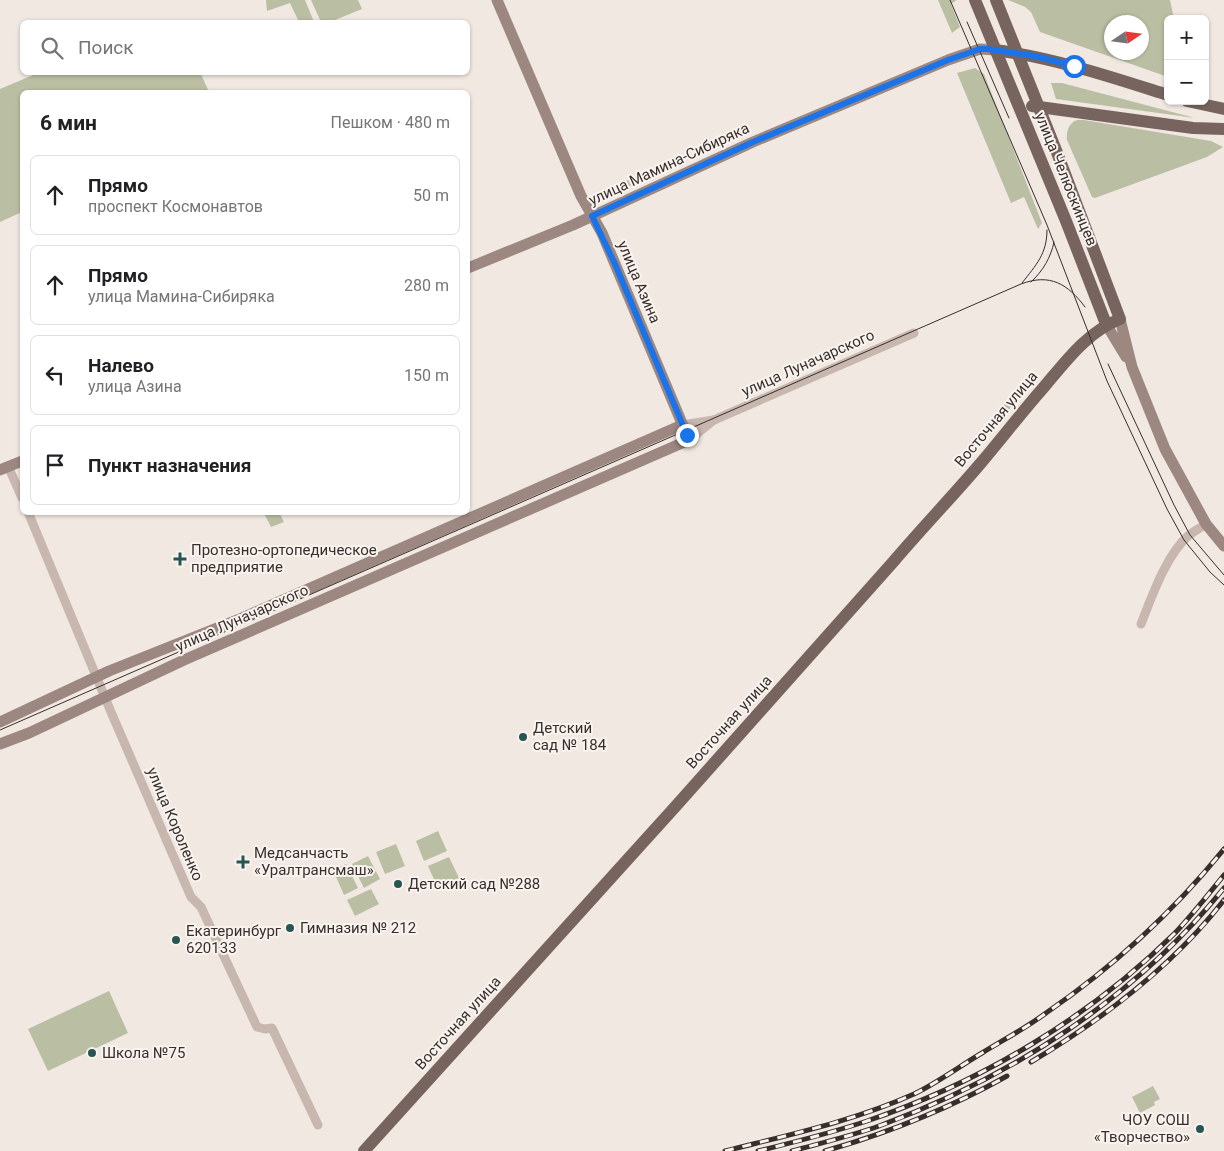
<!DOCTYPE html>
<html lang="ru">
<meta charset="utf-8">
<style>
:root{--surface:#fff;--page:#f6f6f6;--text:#202124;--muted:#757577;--line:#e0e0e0}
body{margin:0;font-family:Roboto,sans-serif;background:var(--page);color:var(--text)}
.controls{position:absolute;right:15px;top:15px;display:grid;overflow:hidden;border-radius:8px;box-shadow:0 1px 4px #0004}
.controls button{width:45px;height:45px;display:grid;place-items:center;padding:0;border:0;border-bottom:1px solid var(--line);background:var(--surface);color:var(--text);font:25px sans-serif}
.compass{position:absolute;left:1104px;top:15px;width:45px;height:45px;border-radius:50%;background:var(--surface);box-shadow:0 1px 4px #0004;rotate:77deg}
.stop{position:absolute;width:15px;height:15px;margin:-11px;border:4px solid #1a73e8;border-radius:50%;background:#fff}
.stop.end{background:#1a73e8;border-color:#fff;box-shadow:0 1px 5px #0008}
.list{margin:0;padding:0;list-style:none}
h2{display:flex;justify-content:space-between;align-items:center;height:65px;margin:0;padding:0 20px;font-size:21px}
h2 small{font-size:16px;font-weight:400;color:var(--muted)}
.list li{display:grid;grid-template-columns:32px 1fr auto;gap:15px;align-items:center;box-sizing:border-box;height:80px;margin:0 10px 10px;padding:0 10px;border:1px solid var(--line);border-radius:8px}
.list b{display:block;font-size:19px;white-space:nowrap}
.list p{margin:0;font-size:16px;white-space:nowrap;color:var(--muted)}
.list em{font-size:16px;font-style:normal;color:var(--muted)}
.icon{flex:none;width:28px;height:28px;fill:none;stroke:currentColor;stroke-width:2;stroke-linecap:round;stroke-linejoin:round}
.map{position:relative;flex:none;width:1224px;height:1151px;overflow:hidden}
.search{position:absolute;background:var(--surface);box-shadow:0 1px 4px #0004;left:20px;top:20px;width:450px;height:55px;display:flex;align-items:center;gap:12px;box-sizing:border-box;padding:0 18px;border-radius:8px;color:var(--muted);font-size:19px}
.panel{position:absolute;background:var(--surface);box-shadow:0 1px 4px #0004;left:20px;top:90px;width:450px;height:425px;border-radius:8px}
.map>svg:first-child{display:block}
.green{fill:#babfa4;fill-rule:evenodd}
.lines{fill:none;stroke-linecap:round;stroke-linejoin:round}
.street{stroke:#c8b7af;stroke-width:9}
.secondary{stroke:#9c8781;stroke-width:11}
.primary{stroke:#78645f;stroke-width:12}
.tram{stroke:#382f2c;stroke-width:1}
.rail-casing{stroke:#382f2c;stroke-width:5}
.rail{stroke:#f9f3ef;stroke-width:3;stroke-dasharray:9;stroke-linecap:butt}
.route{stroke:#1a73e8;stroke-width:6}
.poi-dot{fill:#265552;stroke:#f9f3ef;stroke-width:2}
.labels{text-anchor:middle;stroke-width:4;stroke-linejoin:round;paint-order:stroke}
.street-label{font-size:15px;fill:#382f2c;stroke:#f9f3ef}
.poi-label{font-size:15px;fill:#382f2c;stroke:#f9f3ef;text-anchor:start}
</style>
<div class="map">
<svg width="1224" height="1151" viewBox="0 0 1224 1151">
<rect width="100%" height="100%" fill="#f1e8e2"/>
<!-- green -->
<g class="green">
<polygon points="266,0 305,0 314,22 299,22 290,3 267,11"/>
<polygon points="311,0 358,0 362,9 330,22 321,22"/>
<polygon points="938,0 957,0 951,4 960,27 952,33"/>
<path d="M 1008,0 L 1170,0 L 1174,19 L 1168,19 L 1168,77 L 1040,32 L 1031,12 L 1025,7 ZM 1112,22 L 1142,22 L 1142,52 L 1112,52 Z"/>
<polygon points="975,68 984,74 1042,223 1038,229 1024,197 1011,203 957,73"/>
<polygon points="200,72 209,92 22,92 22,212 0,222 0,89 38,73"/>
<polygon points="1051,83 1062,83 1195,118 1056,99"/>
<path d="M 1077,120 L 1084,120 L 1211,141 L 1223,147 L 1207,157 L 1095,198 L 1092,197 L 1067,140 C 1066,131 1069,123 1077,120 Z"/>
<polygon points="666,163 667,170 611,194 607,194 606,190"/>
<polygon points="1024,382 1026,383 1005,416 991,434 985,429 1017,388"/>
<polygon points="264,513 284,513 280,514 284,522 271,527"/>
<polygon points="438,831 447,851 424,861 416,841"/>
<polygon points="396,844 405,866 385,874 376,852"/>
<polygon points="368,856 380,879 364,888 352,864"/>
<polygon points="449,857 459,878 438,888 428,866"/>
<polygon points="346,864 358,888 344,895 333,870"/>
<polygon points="371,889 379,904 355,916 347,900"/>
<polygon points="109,991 128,1033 48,1071 28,1029"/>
<polygon points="1153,1086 1160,1099 1154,1102 1155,1105 1140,1113 1132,1097"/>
</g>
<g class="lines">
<!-- street -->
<g class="street">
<polyline points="682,425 714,420"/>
<polyline points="689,440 714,420 914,333"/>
<polyline points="8,466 22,498"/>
<polyline points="28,512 111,712 191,897 201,907 257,1027 265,1029 272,1028 318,1125"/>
<path d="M 1141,624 C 1152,596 1166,555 1189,535 C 1194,531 1200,528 1206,524"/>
</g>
<!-- secondary -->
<g class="secondary">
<polyline points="468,268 573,225 753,142 948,60 980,49 995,50"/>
<polyline points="1120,319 1132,367 1165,449 1206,524 1224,546"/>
<polyline points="1106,324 1126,357"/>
<polyline points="0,470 22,461"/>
<polyline points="0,722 109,671 242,618 682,425"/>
<polyline points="0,744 29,733 184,660 689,440 615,264 602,233 581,196 497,0"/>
</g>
<!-- primary -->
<g class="primary">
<polyline points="975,0 1066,221 1106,324"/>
<path d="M 995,50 C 1055,58 1111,77 1168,95"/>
<polyline points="1187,101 1224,109"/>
<polyline points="1032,106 1193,128 1224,129"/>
<path d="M 364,1151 L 675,807 L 894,561 C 922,528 952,497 980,464 C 1002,438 1022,412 1044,387 C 1066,361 1087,332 1120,319 L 1056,150 L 996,0"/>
</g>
<!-- tram -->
<g class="tram">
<polyline points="950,0 1047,225 1107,381 1167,509 1184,540 1210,572 1224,585"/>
<polyline points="967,22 1009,118"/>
<path d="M 1031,282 C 1043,271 1051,257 1054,242"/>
<path d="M 1022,283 C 1036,265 1047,254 1047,230"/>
<polyline points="1108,364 1174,505 1190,535 1224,575"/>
<path d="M 0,730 L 1021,284 C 1050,273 1068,284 1085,307"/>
</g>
<defs>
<g id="rail">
<path d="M 1031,1062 C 1103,1019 1172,967 1224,900"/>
<path d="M 725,1151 C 788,1135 854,1121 914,1094 C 937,1083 960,1066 982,1053 C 1003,1040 1026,1028 1046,1013 C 1113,967 1173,912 1224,849"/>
<path d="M 758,1151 C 795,1142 831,1133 867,1121 C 981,1082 1089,1018 1175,933 C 1192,915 1208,895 1224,875"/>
<path d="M 792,1151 C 821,1143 851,1136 879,1126 C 1012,1077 1135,998 1224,888"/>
<path d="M 825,1151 C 888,1133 950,1108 1007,1076"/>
</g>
</defs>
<!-- rail casing -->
<use href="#rail" class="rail-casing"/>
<!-- rail -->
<use href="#rail" class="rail"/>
</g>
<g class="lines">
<!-- route -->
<polyline class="route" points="687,435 615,264 592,216 753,142 948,60 980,49 988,49 1035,56 1074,66"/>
</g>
<!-- markers -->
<g class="poi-dot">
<path d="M177.5 551.5h5v5h5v5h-5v5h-5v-5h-5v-5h5z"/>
<circle cx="523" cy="737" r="5"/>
<path d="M240.5 854.5h5v5h5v5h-5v5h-5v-5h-5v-5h5z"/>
<circle cx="398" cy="884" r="5"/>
<circle cx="290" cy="928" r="5"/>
<circle cx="176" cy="940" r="5"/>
<circle cx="92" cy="1053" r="5"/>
<circle cx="1200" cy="1129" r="5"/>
</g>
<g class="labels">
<!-- street labels -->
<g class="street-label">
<text transform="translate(669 164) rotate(-25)" y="5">улица Мамина-Сибиряка</text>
<text transform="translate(1066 179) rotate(68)" y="5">улица Челюскинцев</text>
<text transform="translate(639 282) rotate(67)" y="5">улица Азина</text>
<text transform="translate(808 363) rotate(-24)" y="5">улица Луначарского</text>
<text transform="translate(996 419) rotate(-50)" y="5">Восточная улица</text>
<text transform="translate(242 618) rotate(-24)" y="5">улица Луначарского</text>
<text transform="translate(729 722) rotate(-48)" y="5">Восточная улица</text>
<text transform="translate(175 824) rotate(67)" y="5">улица Короленко</text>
<text transform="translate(458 1023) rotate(-48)" y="5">Восточная улица</text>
</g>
<!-- poi labels -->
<g class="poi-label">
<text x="191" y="555">Протезно-ортопедическое<tspan x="191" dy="17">предприятие</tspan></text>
<text x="533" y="733">Детский<tspan x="533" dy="17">сад № 184</tspan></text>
<text x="254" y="858">Медсанчасть<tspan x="254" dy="17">«Уралтрансмаш»</tspan></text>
<text x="408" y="889">Детский сад №288</text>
<text x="300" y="933">Гимназия № 212</text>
<text x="186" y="936">Екатеринбург<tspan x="186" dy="17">620133</tspan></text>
<text x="102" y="1058">Школа №75</text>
<text x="1190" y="1125" text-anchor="end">ЧОУ СОШ<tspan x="1190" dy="17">«Творчество»</tspan></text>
</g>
</g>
</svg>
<div class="controls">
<button>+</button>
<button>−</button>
</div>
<svg class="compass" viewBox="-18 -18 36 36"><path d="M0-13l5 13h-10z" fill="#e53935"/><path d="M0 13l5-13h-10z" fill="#757577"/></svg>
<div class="stop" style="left:1074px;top:66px"></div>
<div class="stop end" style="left:687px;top:435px"></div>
<div class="search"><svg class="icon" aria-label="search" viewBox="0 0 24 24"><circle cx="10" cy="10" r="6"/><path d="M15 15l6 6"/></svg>Поиск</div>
<section class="panel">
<h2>6 мин<small>Пешком · 480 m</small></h2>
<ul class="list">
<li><svg class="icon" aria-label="ahead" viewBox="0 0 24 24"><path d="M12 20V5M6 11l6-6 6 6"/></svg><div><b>Прямо</b><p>проспект Космонавтов</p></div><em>50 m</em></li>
<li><svg class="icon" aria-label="ahead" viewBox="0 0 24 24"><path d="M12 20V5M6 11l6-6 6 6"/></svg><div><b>Прямо</b><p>улица Мамина-Сибиряка</p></div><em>280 m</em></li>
<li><svg class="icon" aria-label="left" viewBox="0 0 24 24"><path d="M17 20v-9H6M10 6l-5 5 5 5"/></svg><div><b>Налево</b><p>улица Азина</p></div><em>150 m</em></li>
<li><svg class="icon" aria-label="arrive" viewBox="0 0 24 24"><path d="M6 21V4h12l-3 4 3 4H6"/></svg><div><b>Пункт назначения</b></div></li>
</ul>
</section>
</div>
